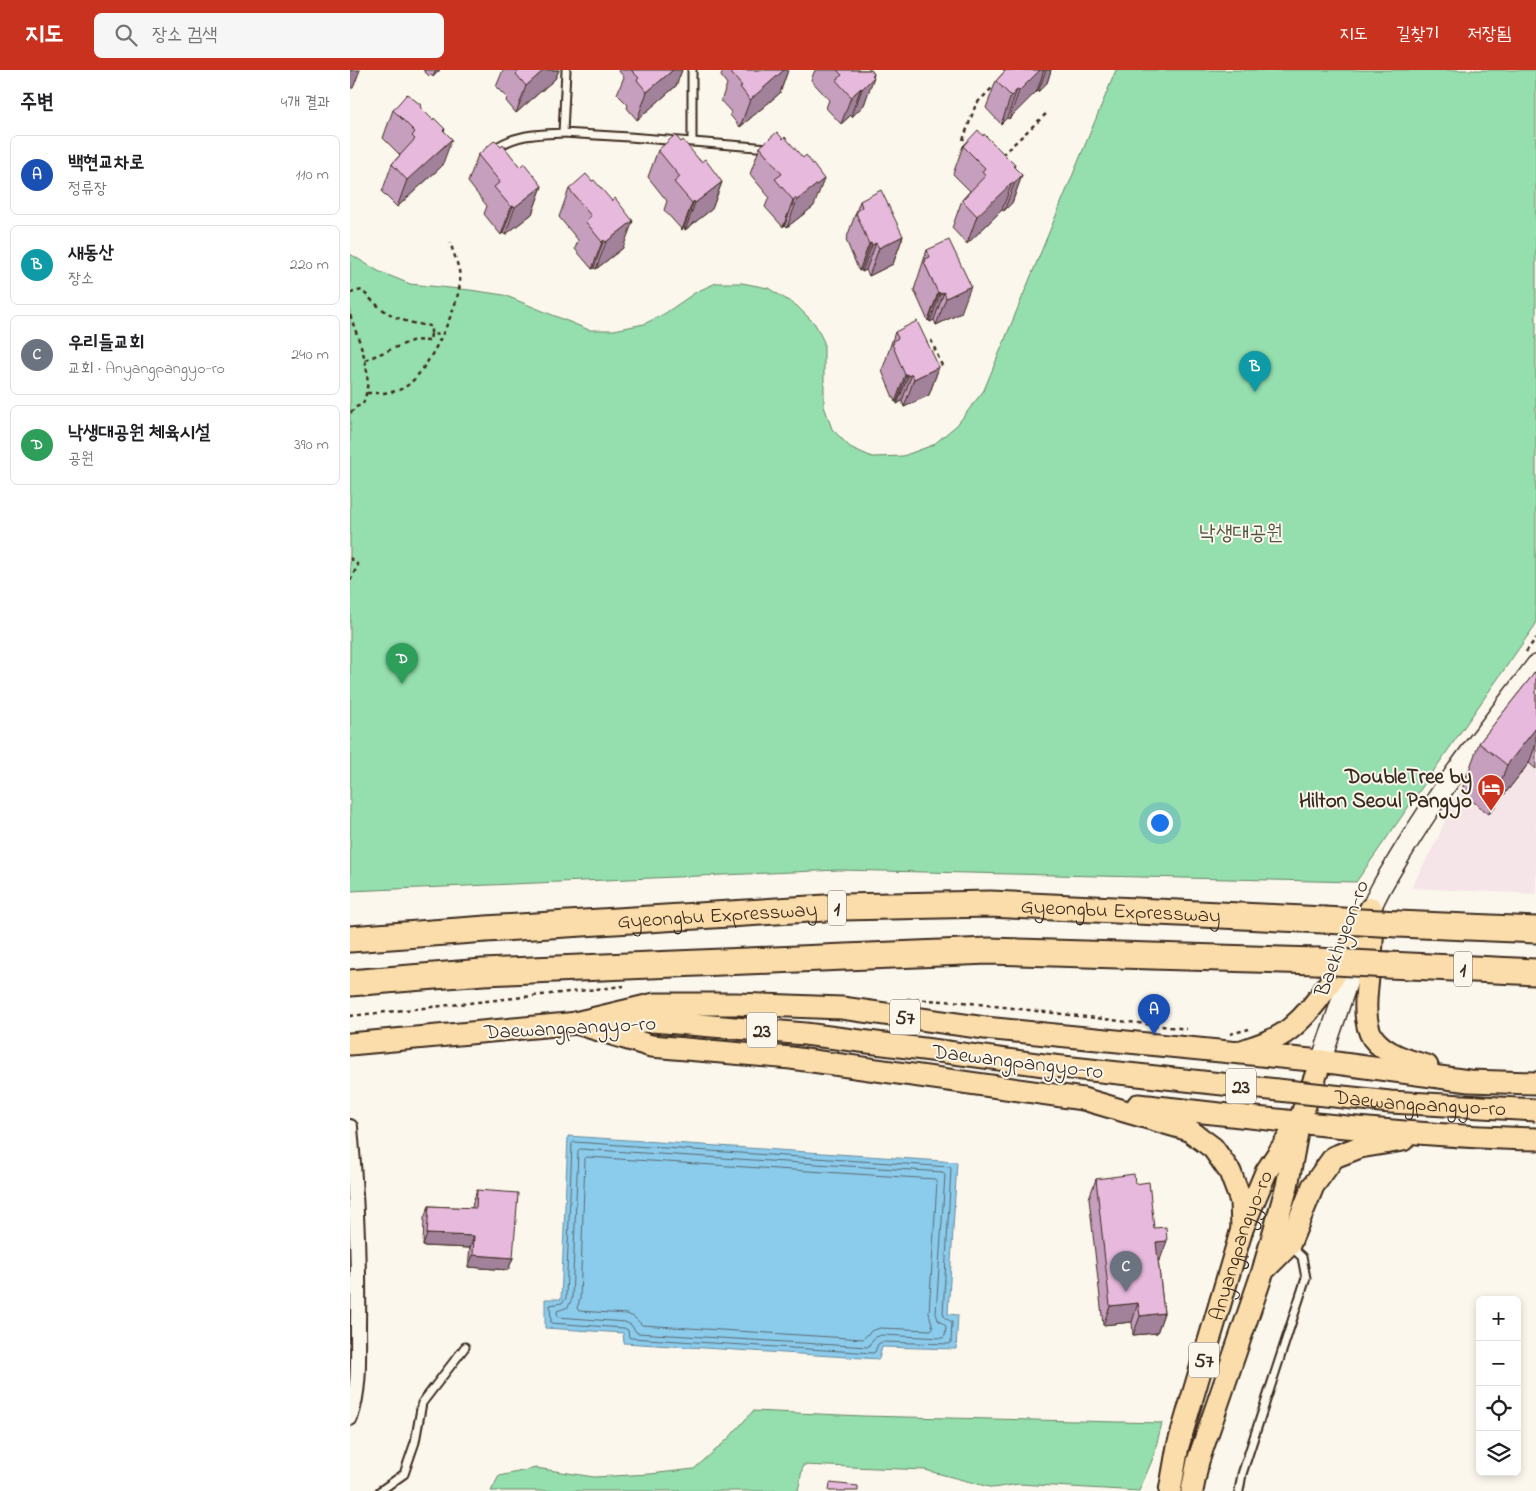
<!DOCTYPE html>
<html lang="ko">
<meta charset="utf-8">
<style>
:root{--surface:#fff;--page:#f6f6f6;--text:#202124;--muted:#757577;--line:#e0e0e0;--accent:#c8321e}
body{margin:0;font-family:"Indie Flower","Poor Story",sans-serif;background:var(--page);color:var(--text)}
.controls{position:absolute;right:15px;bottom:15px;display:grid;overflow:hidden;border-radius:8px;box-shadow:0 2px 8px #0003}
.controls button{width:45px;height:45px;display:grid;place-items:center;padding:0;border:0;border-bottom:1px solid var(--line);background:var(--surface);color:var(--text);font:25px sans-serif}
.you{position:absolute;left:809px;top:752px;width:18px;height:18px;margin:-12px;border:4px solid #fff;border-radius:50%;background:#1a73e8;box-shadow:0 0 0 8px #1a73e833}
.badge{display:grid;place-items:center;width:32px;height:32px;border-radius:50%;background:var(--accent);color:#fff;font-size:16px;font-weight:700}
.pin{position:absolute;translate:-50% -41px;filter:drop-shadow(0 1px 2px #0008)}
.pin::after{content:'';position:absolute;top:26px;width:18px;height:15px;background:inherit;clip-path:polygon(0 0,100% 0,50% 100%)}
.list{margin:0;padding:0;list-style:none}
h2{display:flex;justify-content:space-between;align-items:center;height:65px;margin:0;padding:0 20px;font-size:21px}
h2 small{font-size:16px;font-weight:400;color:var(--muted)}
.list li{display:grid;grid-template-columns:32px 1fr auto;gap:15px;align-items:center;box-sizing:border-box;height:80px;margin:0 10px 10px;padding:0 10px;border:1px solid var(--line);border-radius:8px}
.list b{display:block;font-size:19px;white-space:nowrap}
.list p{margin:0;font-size:16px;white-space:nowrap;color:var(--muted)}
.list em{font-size:16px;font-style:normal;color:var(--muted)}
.icon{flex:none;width:28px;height:28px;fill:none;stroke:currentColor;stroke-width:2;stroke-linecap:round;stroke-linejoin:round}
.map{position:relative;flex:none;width:1186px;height:1421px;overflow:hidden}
header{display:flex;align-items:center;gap:30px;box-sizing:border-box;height:70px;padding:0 25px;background:var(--accent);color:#fff}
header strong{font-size:24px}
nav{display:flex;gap:28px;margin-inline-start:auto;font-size:18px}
.search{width:350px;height:45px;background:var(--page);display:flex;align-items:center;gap:12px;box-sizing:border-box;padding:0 18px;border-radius:8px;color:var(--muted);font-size:19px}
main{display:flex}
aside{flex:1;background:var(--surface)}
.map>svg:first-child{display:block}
.built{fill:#f5e4e8}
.green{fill:#95dead;stroke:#688466}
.water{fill:#8bcbec;stroke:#6b8b9a}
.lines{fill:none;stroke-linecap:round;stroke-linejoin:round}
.shore{stroke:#5b6a70;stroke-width:1}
.lane-casing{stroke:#3b2a1e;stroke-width:11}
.street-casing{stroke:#3b2a1e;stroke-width:18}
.secondary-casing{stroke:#3b2a1e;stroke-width:22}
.primary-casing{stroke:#3b2a1e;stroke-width:25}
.highway-casing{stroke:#3b2a1e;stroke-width:29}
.path{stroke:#3b2a1e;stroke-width:2.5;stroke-dasharray:4 4;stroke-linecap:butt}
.lane{stroke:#fbf7ec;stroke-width:7}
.street{stroke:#fbf7ec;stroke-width:14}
.secondary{stroke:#fbf7ec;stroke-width:19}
.primary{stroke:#fbddab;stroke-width:21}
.highway{stroke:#fbddab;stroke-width:25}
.primary-bridge-casing{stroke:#3b2a1e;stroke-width:25;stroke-linecap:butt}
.highway-bridge-casing{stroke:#3b2a1e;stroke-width:29;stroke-linecap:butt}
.primary-bridge{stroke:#fbddab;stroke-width:21}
.highway-bridge{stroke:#fbddab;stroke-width:25}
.wall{fill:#c79fbe;stroke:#3b2a1e}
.shaded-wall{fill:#a2829b;stroke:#3b2a1e}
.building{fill:#e7b9dd;stroke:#3b2a1e}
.labels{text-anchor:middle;stroke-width:4;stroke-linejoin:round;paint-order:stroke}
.shield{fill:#fbf7ec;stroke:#75685c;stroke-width:1}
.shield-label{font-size:20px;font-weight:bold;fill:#3b2a1e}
.park-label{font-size:21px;fill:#525742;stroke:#fbf7ec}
.poi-label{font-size:21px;font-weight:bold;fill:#3b2a1e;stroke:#fbf7ec;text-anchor:end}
.street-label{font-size:21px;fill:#3b2a1e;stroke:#fbf7ec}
</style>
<header>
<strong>지도</strong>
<div class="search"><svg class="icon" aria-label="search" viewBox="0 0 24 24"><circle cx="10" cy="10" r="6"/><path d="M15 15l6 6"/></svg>장소 검색</div>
<nav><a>지도</a><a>길찾기</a><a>저장됨</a></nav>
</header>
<main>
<aside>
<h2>주변<small>4개 결과</small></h2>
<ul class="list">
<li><span class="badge" style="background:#1a4fb4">A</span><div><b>백현교차로</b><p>정류장</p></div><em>110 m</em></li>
<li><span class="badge" style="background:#0f9aa8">B</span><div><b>새동산</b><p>장소</p></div><em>220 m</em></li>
<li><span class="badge" style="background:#6b7280">C</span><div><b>우리들교회</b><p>교회 · Anyangpangyo-ro</p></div><em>240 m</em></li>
<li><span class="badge" style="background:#2e9e5b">D</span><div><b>낙생대공원 체육시설</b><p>공원</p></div><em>390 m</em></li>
</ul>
</aside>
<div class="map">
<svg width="1186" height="1421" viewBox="0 0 1186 1421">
<rect width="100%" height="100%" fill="#fbf7ec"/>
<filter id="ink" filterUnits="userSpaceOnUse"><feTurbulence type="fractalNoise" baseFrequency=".02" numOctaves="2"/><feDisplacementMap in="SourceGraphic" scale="10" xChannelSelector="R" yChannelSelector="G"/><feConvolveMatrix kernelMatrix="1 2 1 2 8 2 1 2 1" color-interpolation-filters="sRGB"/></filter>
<g filter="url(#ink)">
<!-- built -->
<polygon class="built" points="1186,624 1186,824 1061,818 1088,768 1103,730"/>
<!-- green -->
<g class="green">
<polygon points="766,0 1186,0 1186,554 1006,812 489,800 0,821 0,184 28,201 60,214 120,220 154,225 239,260 264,260 294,254 314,244 346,222 366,213 392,213 418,218 447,236 465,254 474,272 474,336 482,359 500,377 522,387 553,386 583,375 607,355 634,320"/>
<polygon points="403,1341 513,1346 812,1353 803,1388 789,1421 669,1414 643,1418 575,1400 453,1395 448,1421 141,1421 149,1406 186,1398 244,1407 300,1404 344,1399 378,1369"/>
</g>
<!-- water -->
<polygon class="water" points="218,1066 607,1092 598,1244 608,1245 606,1279 532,1277 529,1289 274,1273 273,1263 195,1258 195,1229 211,1229"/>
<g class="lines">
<!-- shore -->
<g class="shore">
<polygon points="224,1072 600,1097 601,1099 593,1243 595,1248 602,1252 601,1273 599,1274 532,1272 528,1274 525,1282 523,1283 281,1268 279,1267 278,1260 274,1258 201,1253 200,1235 212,1233 216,1228 222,1074"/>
<polygon points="230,1079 593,1102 595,1105 586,1243 588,1250 596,1256 595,1266 593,1268 531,1265 524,1268 518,1277 287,1263 281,1255 275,1252 208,1247 207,1241 218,1237 222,1229 228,1081"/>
<polygon points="237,1087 585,1109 587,1112 579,1243 583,1258 581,1260 530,1258 521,1261 513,1269 292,1255 284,1247 277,1244 229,1241 227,1238 230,1229 235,1089"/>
</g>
<defs>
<g id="lane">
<polyline points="213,63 279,67 419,78"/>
<polyline points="342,71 342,0"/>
<path d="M 144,79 C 166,64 187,64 213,63 L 216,0"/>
<polyline points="30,1421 54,1404 65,1372 72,1333 115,1277"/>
<polyline points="889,1421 892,1404 956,1208 952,1187 941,1177"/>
</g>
<path id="street" d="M 0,1057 C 6,1123 9,1190 8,1256 C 8,1286 10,1319 0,1348"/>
<g id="secondary">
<path d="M 1016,852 C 1024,827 1039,804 1053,781 C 1092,716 1140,656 1186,595"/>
<polyline points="971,991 1008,881"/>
</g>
<g id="primary">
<path d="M 1021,838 C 1021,849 1023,861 1022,872 C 1021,898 1008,946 1023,968 C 1035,984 1058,991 1077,996"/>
<polyline points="269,952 303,951 455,964 597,982"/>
<polyline points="225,953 305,934 386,934 492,938 635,958 971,991 1119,1011 1186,1013"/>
<polyline points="226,953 301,976 441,988 733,1029 839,1060 863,1078 880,1102 891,1131 892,1159"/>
<polyline points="0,974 239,952"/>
<path d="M 892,981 C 909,975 927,970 941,958 C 977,928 998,881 1020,840"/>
<path d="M 788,1035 C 920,1049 1053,1066 1186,1069"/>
<polyline points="914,1200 939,1175 963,1116 984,1087 1010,1077 1053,1070"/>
<path id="s1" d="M 820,1421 L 828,1376 L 892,1159 L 916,1102 L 943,1061"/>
<polyline points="842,1421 848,1391 913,1201 937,1116 949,1052 971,991"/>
</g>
<g id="highway">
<polyline points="1048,854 1186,860"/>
<path id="s2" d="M 0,869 L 136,859 L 492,837 L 640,834 L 974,850"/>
<polyline points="1039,895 1186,902"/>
<polyline points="0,913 133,902 638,881 967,891"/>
</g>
</defs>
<!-- lane casing -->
<use href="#lane" class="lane-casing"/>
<!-- street casing -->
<use href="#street" class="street-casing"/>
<!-- secondary casing -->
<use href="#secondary" class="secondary-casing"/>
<!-- primary casing -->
<use href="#primary" class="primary-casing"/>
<!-- highway casing -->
<use href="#highway" class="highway-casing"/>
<!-- path -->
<g class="path">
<polyline points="613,70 626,34 646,14"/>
<polyline points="652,85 698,42"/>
<path d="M 0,223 L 12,220 C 32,243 51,253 81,256 L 81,264 L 92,265"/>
<path d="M 0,245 C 10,275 25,303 13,334 L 4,338 L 0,345"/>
<polyline points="581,270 593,298"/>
<polyline points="15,290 64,270 80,271 81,264"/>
<path d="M 17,323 C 30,323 44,324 55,317 C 77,304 108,238 110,213 C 111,200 104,185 100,172"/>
<polyline points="0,488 8,495 0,511"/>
<polyline points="1176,582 1186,568"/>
<polyline points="557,929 612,932 837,959"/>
<polyline points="0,946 274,916"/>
<polyline points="880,964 899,959"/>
</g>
<!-- lane -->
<use href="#lane" class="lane"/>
<!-- street -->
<use href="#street" class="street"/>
<!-- secondary -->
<use href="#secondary" class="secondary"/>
<!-- primary -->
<use href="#primary" class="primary"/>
<!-- highway -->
<use href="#highway" class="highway"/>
<defs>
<g id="primary-bridge">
<path id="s3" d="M 597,982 L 694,995 L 1040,1032 L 1186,1040"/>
</g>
<g id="highway-bridge">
<polyline points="974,850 1048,854"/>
<polyline points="967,891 1039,895"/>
</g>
</defs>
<!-- primary-bridge casing -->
<use href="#primary-bridge" class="primary-bridge-casing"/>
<!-- highway-bridge casing -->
<use href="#highway-bridge" class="highway-bridge-casing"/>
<!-- primary-bridge -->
<use href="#primary-bridge" class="primary-bridge"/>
<!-- highway-bridge -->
<use href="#highway-bridge" class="highway-bridge"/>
</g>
<!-- wall -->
<g class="wall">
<polygon points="73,0 90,0 83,7 81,5 79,6"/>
<polygon points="153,0 209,0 205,9 166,43 156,31 157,28 146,17"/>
<polygon points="268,0 332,0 326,16 287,50 277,38 278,35 267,24 274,7"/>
<polygon points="373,0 438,0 430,23 390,57 380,45 381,42 371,31 377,14 371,6"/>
<polygon points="465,0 521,0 524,4 514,35 502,47 501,45 491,54 476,38 479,30 461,10"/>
<polygon points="653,0 701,0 697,13 688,22 687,21 659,49 657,48 651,54 636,38 646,11 655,1"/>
<polygon points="71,35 70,37 94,61 92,96 47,137 32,122 42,94 50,85 33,68 43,40"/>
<polygon points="633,66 672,105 662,133 654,141 652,140 617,174 602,158 612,130 620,121 603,104 613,76"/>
<polygon points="331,72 372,112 362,139 335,160 334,158 332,160 314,140 317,131 298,107 308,80"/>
<polygon points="151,77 170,97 192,116 182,144 155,165 153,163 151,165 134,144 137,136 118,112 128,85"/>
<polygon points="410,77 464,136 437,157 435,155 433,157 415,137 419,127 400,104"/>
<polygon points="219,119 273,178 246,199 244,198 242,199 225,179 228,170 209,147"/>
<polygon points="510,131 553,166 543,194 519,206 516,200 512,202 511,200 509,201 496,170"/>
<polygon points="577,180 611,243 586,255 584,250 580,252 579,250 578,251 564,220"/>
<polygon points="545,262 589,297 579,325 554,337 552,331 547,334 547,331 545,332 532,301"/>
<polygon points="1186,601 1186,699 1179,693 1139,744 1111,722 1129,673"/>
<polygon points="746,1109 785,1114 804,1158 810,1190 808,1190 814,1243 807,1263 783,1265 782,1252 753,1255 739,1128"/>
<polygon points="127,1120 163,1188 158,1200 118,1197 120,1178 73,1176 74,1148 79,1136 122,1138 123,1132"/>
</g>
<!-- shaded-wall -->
<g class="shaded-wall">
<polygon points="0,0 10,0 3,18 0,18"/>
<polygon points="86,0 90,0 83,7"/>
<polygon points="194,0 209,0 205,9 166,43 176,16"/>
<polygon points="323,0 332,0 326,16 287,50 297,22"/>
<polygon points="434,0 438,0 430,23 390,57 400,30"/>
<polygon points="689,0 694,0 687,21 659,49 669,21"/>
<polygon points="696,0 701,0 697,13 688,22"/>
<polygon points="524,4 522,9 524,7 514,35 502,47 512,19"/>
<polygon points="511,18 501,45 491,54 501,27"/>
<polygon points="667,20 657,48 651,54 661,26"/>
<polygon points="95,59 86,84 102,69 92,96 47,137 57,110"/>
<polygon points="665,95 657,118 662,113 652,140 617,174 627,146"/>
<polygon points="672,105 662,133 654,141 664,114"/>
<polygon points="474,109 464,136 437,157 447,130"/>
<polygon points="372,112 362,139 335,160 345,133"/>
<polygon points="192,116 182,144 155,165 165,137"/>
<polygon points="445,128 435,155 433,157 443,130"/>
<polygon points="344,131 334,158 332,160 342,133"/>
<polygon points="163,136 153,163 151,165 161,137"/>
<polygon points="283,151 273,178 246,199 256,172"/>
<polygon points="553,166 543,194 519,206 529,178"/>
<polygon points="254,170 244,198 242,199 252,172"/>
<polygon points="521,173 511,200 509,201 519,174"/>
<polygon points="526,173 516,200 512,202 522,175"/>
<polygon points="621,216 611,243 586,255 596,228"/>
<polygon points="589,222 579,250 578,251 588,223"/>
<polygon points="594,222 584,250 580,252 590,224"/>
<polygon points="589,297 579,325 554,337 564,309"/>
<polygon points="557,304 547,331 545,332 555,305"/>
<polygon points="562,304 552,331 547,334 558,306"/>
<polygon points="1186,658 1186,674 1179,693 1139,744 1157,695"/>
<polygon points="77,1164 124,1166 120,1178 73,1176"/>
<polygon points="817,1171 810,1190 799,1192 806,1172"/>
<polygon points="123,1185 163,1188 158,1200 118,1197"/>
<polygon points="788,1233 782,1252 753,1255 760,1236"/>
<polygon points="814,1243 807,1263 783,1265 790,1246"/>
</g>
<!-- building -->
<g class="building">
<polygon points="166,0 194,0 176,16 166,4 168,2"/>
<polygon points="281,0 323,0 297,22 287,10 289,8"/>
<polygon points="384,0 434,0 400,30 390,17 392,16 381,3"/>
<polygon points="487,0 521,0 524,4 522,5 524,7 512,19 511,18 501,27 486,10 492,5"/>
<polygon points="656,0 690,0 669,21 667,20 661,26 646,11"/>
<polygon points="57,24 71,35 70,37 83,50 84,48 95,59 93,60 102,69 57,110 42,94 65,69 62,66 65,62 43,40"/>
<polygon points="628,60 633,66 634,64 665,95 663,96 672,105 664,114 662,113 627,146 612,130 635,106 632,102 635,98 613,76"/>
<polygon points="427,62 433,69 435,67 453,88 456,85 474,109 447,130 445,128 443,130 425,109 432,104 410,77"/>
<polygon points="325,65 331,72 333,70 351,92 355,89 372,112 345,133 344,131 342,133 324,112 330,107 308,80"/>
<polygon points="145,70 151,77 153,75 170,97 174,93 192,116 165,137 163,136 161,137 144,117 150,112 128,85"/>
<polygon points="236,104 242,111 244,110 262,131 265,128 283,151 256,172 254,170 252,172 235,151 241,146 219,119"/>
<polygon points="531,120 553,166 529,178 526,173 522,175 521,173 519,174 506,143 508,141 508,140 512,137 510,131"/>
<polygon points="599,170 621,216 596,228 594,222 590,224 589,222 588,223 574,192 576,191 575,189 580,187 577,180"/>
<polygon points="567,251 589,297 564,309 562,304 558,306 557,304 555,305 542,274 544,273 543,271 548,268 545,262"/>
<polygon points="1186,601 1186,658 1157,695 1129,673"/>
<polygon points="784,1104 785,1114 799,1112 804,1158 816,1157 817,1171 806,1172 814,1243 790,1246 788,1233 760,1236 746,1109"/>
<polygon points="127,1120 168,1123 163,1188 123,1185 124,1166 77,1164 79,1136 126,1138"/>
<polygon points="480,1413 508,1416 508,1421 479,1421"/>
</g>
</g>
<!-- icons -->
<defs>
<symbol id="hotel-pin" viewBox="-11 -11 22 30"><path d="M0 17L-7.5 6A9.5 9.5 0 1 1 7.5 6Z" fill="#c8321e" stroke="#fbf7ec"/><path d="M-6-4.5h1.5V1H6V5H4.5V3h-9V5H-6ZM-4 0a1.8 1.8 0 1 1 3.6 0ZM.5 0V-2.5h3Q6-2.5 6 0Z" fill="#fff"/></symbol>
</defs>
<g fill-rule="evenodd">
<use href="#hotel-pin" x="1125" y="702" width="32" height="43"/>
</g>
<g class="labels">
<!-- shield labels -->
<g class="shield">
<rect x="478" y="820.5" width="18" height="35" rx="4"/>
<rect x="1104" y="881.5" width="18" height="35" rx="4"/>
<rect x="540" y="929.5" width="30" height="35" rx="4"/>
<rect x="397" y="942.5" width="30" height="35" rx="4"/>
<rect x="876" y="998.5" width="30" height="35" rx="4"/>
<rect x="839" y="1272.5" width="30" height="35" rx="4"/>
</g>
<g class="shield-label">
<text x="487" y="845">1</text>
<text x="1113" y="906">1</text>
<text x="555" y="954">57</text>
<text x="412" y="967">23</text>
<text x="891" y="1023">23</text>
<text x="854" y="1297">57</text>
</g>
<!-- park labels -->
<g class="park-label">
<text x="891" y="469">낙생대공원</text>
</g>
<!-- poi labels -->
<g class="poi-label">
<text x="1122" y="713">DoubleTree by<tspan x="1122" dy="24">Hilton Seoul Pangyo</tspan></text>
</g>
<!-- street labels -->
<g class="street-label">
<text dy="7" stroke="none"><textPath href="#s2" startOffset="772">Gyeongbu Expressway</textPath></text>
<text dy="7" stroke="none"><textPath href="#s2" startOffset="368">Gyeongbu Expressway</textPath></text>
<text transform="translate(991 868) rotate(-70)" y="7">Baekhyeon-ro</text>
<text transform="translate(220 957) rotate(-3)" y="7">Daewangpangyo-ro</text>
<text transform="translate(668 991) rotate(7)" y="7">Daewangpangyo-ro</text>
<text dy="7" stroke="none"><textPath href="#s3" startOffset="476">Daewangpangyo-ro</textPath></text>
<text dy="7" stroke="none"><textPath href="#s1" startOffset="256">Anyangpangyo-ro</textPath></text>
</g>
</g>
</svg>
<div class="controls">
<button>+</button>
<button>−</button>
<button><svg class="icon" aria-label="locate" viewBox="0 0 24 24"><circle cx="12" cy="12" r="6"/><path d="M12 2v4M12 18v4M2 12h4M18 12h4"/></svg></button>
<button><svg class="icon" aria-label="layers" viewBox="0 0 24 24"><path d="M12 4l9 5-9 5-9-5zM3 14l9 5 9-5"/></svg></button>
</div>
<div class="you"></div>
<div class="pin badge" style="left:804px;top:965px;background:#1a4fb4">A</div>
<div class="pin badge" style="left:905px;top:322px;background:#0f9aa8">B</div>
<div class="pin badge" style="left:776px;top:1222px;background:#6b7280">C</div>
<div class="pin badge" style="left:52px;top:614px;background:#2e9e5b">D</div>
</div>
</main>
